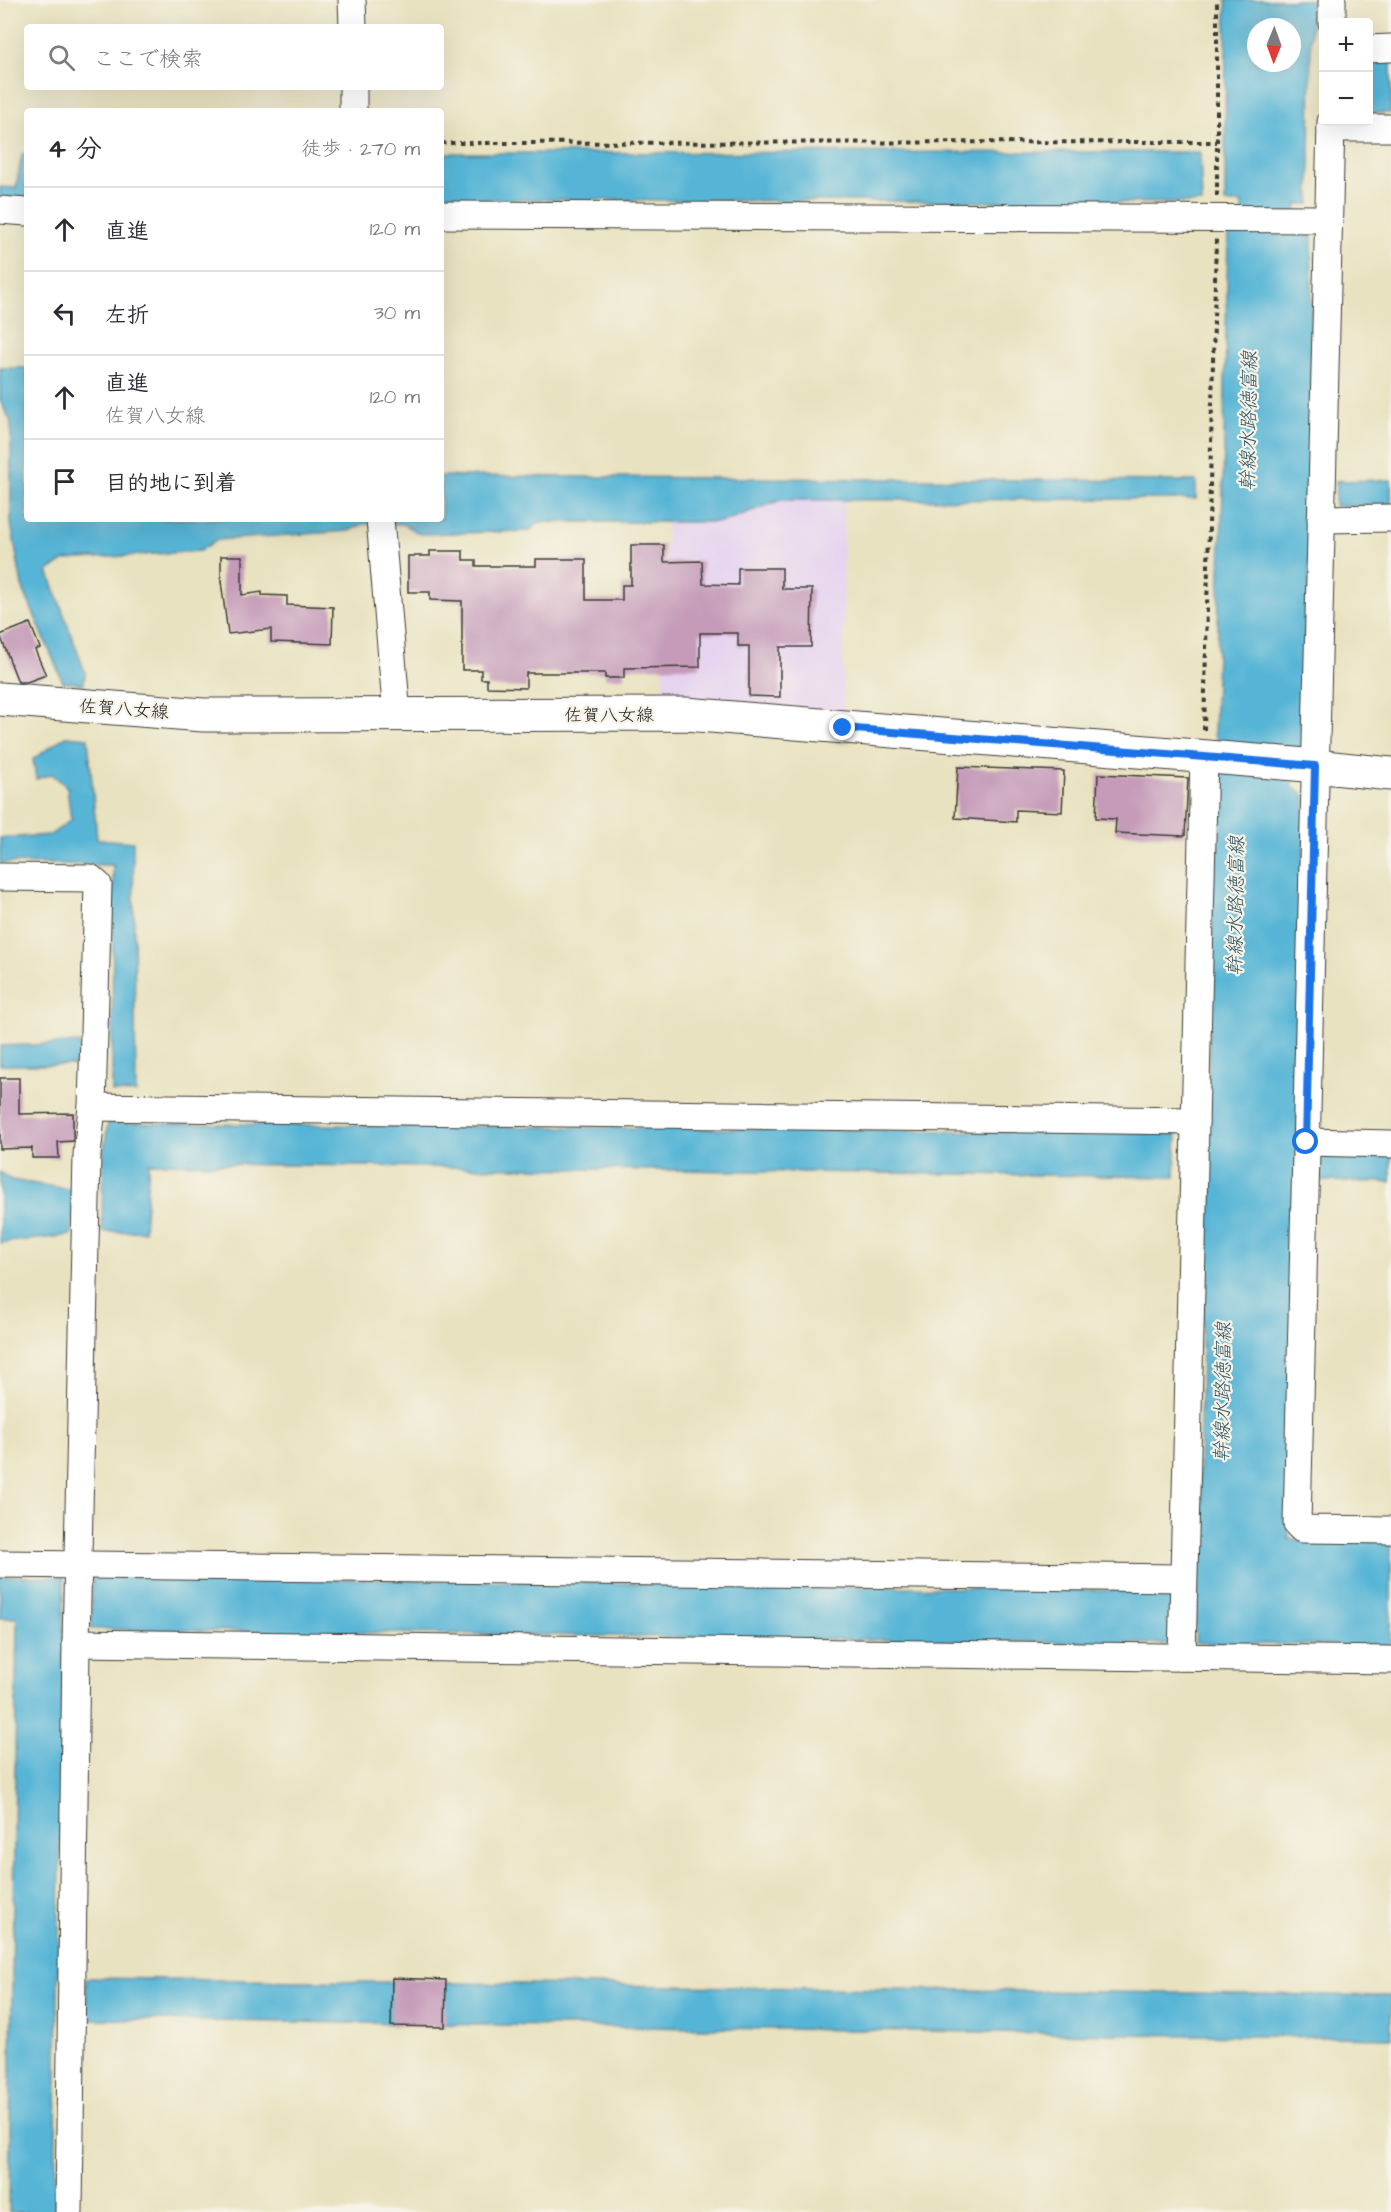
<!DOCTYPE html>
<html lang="ja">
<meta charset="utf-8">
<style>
:root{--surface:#fff;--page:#f7f7f7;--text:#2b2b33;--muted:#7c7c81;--line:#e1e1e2}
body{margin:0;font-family:"Architects Daughter","Klee One",sans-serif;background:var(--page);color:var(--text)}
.controls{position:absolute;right:18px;top:18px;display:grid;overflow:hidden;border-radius:6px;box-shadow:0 6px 24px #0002}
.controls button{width:54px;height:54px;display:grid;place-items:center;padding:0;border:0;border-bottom:2px solid var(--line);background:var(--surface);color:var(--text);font:30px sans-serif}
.compass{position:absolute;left:1247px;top:18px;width:54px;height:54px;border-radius:50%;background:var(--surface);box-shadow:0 6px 24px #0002;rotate:181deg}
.stop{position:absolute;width:18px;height:18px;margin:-14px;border:4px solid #1a73e8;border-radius:50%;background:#fff}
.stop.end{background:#1a73e8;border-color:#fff;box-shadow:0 2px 6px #0008}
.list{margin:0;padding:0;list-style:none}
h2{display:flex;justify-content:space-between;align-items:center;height:78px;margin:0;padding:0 24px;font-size:26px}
h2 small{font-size:20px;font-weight:400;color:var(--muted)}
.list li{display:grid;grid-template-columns:39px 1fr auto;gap:18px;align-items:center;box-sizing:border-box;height:84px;padding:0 24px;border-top:2px solid var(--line)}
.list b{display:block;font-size:22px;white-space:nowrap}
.list p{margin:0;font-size:20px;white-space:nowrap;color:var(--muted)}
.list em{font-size:20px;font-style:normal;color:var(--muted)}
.icon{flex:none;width:33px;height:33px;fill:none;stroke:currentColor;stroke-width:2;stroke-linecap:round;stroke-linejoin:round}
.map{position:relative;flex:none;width:1391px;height:2212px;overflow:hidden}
.search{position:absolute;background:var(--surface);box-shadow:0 6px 24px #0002;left:24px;top:24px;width:420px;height:66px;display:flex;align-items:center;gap:15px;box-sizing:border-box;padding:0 21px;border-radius:6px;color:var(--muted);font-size:22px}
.panel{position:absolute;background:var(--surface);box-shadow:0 6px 24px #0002;left:24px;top:108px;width:420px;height:414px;border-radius:6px}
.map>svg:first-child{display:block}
.built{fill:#e6d3f0}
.water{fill:#57b5d6;stroke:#3a6879;stroke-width:1.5;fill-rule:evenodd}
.building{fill:#c59bb9}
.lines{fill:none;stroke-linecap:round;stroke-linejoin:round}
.minor-casing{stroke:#3b3a35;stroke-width:29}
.major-casing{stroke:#3b3a35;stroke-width:35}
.path{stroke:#3b3a35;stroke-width:4;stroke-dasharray:4.5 4.5;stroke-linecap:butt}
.minor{stroke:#fff;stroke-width:27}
.major{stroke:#fff;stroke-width:33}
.route{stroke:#1a73e8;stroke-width:8}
.labels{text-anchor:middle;stroke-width:4.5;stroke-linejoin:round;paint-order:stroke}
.street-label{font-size:18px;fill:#1c1c1c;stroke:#f7f3e8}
.water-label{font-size:20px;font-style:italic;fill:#345966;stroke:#f7f3e8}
</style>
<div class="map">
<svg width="1391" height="2212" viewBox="0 0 1391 2212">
<rect width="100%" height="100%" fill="#f7f3e8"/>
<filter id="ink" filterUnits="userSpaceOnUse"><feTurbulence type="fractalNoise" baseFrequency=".0167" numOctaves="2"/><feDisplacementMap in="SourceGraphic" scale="12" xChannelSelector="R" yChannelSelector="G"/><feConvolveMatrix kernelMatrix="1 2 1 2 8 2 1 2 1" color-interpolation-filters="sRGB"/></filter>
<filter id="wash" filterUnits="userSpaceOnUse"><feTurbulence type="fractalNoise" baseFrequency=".008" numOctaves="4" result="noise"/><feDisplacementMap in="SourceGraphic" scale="24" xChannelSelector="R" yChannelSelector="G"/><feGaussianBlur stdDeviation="1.35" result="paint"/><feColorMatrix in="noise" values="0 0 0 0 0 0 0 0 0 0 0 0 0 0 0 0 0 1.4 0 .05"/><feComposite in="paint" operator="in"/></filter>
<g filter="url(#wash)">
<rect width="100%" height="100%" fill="#e9e2c0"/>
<!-- built -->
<polygon class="built" points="844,489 843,712 663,694 667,491"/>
<!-- water -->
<g class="water">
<path d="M 1226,0 L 1311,0 L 1310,204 L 1297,204 L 1295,232 L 1312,234 L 1308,742 L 1292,752 L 1292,787 L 1305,795 L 1289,1539 L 1391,1542 L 1391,1646 L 1195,1643 L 1215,788 L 1222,782 L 1223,746 L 1214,735 L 1223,490 L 1228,233 L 1241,232 L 1242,203 L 1225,203 ZM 1256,27 L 1292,27 L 1292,63 L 1256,63 Z"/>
<polygon points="1368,57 1391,57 1391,113 1369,113"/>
<polygon points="1200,152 1202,203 441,199 441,153"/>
<polygon points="22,154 27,154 27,202 0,201 0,187 16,188"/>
<polygon points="0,368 27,368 27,519 441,519 441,476 1196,481 1196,499 781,500 722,522 539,522 530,531 420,534 403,524 363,524 349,531 216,540 200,551 65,560 48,571 85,672 84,684 63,682 22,586 11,523 11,422 0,401"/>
<polygon points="1391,480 1391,506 1335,506 1336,481"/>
<polygon points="66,736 88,738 97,839 133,842 136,1093 112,1092 113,865 0,863 0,838 50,835 71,820 67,787 52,774 36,779 33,759"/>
<polygon points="80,1043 80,1054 76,1065 0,1065 0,1046"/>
<polygon points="108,1123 1177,1133 1175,1177 149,1163 144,1231 102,1232 103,1156"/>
<polygon points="1317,1155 1391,1156 1391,1182 1317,1181"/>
<polygon points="0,1172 11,1180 74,1190 72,1235 0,1243"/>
<polygon points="92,1575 1171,1591 1170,1644 91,1629"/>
<polygon points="0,1576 64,1577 55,2212 9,2212 17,1618 0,1618"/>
<polygon points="86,1978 1391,1996 1391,2038 86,2019"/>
</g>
<g id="blocks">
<!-- building -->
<g class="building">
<polygon points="631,545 664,545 664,562 702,561 703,584 738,585 738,568 782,568 782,589 812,589 811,647 780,647 780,697 749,696 749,646 738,646 738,633 700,633 700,667 624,668 624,678 605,678 605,673 526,673 526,688 487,687 487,679 481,679 481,670 462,670 462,601 430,600 430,592 408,592 408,556 430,556 430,551 463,551 463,560 476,560 476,566 536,566 536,559 586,559 586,600 622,600 622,585 631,585"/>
<polygon points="221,556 242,556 242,595 262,592 262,595 287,596 287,605 333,607 332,644 271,642 271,629 228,634 221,581"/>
<polygon points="30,623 40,648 35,650 46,675 27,682 18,682 0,635"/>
<polygon points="958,767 1064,771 1062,812 1016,810 1016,822 955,818"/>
<polygon points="1098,774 1188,778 1185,836 1115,833 1116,819 1096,818"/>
<polygon points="0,1078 19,1078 19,1114 73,1113 73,1141 58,1142 59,1158 32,1158 32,1148 0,1149"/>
<polygon points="392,1978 446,1980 445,2027 391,2026"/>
</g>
</g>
</g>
<g filter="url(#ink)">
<use href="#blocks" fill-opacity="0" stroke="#3b3a35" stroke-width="1.5"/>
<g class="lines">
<defs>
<g id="minor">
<polyline points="352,0 353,27"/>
<polyline points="1332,22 1332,0"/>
<polyline points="1368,49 1391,48"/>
<polyline points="353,87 353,111"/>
<polyline points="1331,122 1297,1524 1302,1529 1391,1530"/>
<polyline points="1331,128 1391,128"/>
<polyline points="0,210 27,212"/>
<polyline points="441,215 1328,219"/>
<polyline points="380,519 397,716"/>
<polyline points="1321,519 1391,518"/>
<polyline points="0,877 90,878 98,885 92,1107 87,1155 76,1643 69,2212"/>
<polyline points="92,1107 1195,1121"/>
<polyline points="1306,1142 1391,1144"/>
<polyline points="0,1564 1183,1578"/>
<polyline points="76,1643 1391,1660"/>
<polyline points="1182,1657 1204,757"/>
</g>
<polyline id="major" points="0,699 203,715 686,714 1295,764 1391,774"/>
</defs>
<!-- minor casing -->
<use href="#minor" class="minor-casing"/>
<!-- major casing -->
<use href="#major" class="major-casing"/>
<!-- path -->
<g class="path">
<polyline points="441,143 1217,142"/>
<polyline points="1217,196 1217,0"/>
<polyline points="1204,730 1216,239"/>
</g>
<!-- minor -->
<use href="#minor" class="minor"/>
<!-- major -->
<use href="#major" class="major"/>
</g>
</g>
<g class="lines" filter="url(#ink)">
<!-- route -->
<polyline class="route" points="843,728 1315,766 1306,1142"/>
</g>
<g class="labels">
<!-- street labels -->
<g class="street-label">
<text transform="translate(124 709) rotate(4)" y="6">佐賀八女線</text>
<text x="609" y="721">佐賀八女線</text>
</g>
<!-- water labels -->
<g class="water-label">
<text transform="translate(1248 421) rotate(-89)" y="7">幹線水路徳富線</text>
<text transform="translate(1235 906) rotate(-89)" y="7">幹線水路徳富線</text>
<text transform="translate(1222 1392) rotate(-89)" y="7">幹線水路徳富線</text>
</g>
</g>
</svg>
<div class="controls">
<button>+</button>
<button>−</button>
</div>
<svg class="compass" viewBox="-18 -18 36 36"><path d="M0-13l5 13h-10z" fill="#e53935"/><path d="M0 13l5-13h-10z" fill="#7c7c81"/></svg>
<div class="stop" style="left:1306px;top:1142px"></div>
<div class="stop end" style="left:843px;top:728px"></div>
<div class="search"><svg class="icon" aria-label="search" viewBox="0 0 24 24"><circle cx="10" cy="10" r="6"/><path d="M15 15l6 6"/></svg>ここで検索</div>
<section class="panel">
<h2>4 分<small>徒歩 · 270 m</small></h2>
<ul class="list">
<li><svg class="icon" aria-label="ahead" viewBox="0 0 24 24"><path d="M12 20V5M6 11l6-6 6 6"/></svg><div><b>直進</b></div><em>120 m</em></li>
<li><svg class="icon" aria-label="left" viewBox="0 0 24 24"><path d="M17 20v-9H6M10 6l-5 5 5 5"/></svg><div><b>左折</b></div><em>30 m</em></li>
<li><svg class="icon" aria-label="ahead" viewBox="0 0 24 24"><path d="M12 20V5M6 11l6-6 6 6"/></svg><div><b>直進</b><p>佐賀八女線</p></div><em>120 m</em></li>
<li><svg class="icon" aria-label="arrive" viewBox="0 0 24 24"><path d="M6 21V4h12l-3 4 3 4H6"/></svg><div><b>目的地に到着</b></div></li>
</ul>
</section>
</div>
